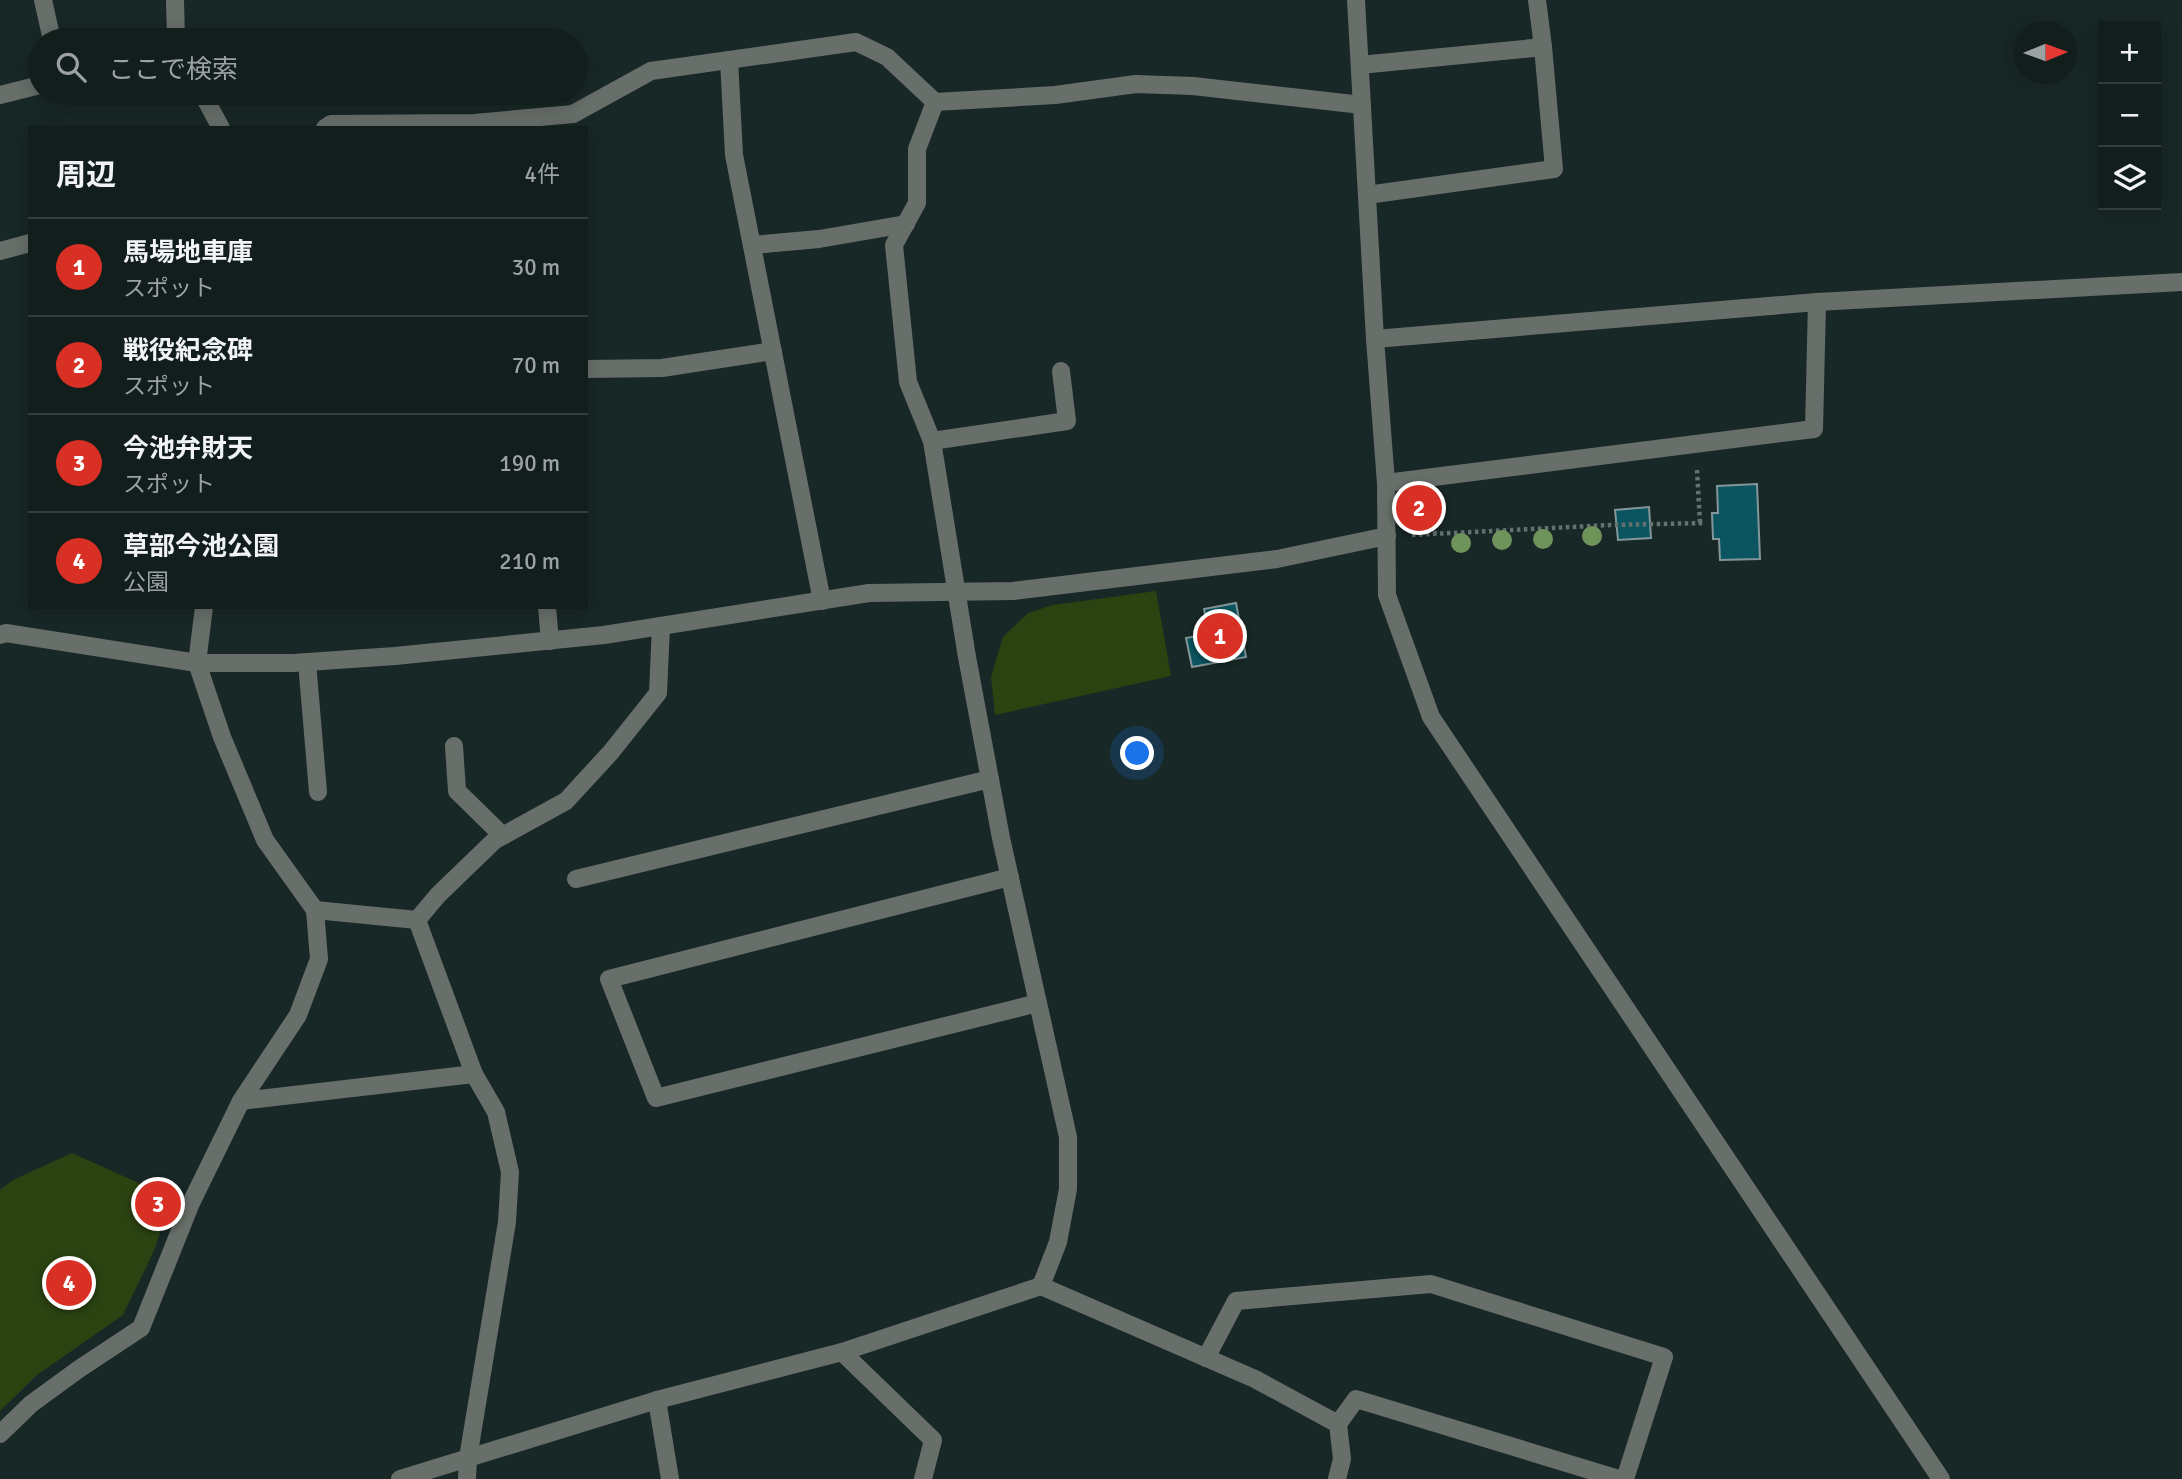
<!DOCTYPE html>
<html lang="ja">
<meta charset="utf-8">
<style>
:root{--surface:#121e1c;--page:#1b2725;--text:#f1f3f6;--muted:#9ca2a3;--line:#313c3b;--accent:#d93025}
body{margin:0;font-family:Signika,"Noto Sans JP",sans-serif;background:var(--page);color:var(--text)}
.controls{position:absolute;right:21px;top:21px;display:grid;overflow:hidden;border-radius:0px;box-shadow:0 4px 18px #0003}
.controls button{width:63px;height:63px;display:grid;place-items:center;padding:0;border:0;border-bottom:2px solid var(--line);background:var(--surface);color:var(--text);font:35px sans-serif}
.compass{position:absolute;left:2014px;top:21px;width:63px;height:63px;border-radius:50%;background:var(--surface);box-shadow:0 4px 18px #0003;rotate:89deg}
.you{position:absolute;left:1138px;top:754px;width:24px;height:24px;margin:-18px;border:5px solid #fff;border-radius:50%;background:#1a73e8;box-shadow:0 0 0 10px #1a73e833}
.badge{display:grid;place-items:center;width:46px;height:46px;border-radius:50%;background:var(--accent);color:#fff;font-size:23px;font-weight:700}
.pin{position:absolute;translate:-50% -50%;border:4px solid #fff;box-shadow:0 2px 7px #0006}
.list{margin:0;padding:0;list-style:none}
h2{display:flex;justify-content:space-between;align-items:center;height:91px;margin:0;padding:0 28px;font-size:30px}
h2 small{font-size:23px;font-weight:400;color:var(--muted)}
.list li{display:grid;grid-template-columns:46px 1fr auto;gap:21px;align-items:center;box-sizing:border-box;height:98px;padding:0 28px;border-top:2px solid var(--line)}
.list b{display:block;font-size:26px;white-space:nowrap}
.list p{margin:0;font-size:23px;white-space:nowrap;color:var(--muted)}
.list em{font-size:23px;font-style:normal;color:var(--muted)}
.icon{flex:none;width:38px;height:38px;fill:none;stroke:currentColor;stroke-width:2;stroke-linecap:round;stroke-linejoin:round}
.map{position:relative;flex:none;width:2182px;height:1479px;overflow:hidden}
.search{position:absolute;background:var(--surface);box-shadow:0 4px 18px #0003;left:28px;top:28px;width:560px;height:77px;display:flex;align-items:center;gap:18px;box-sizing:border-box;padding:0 24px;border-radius:38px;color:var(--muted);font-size:26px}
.panel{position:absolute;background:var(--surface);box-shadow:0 4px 18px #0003;left:28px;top:126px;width:560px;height:483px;border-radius:0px}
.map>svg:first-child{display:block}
.green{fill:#2b4311}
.building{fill:#0a555f;stroke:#83979a;stroke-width:2}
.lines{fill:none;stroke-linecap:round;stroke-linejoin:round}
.path{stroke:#64716f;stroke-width:4.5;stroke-dasharray:3.5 3.5;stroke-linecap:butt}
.minor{stroke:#686f6a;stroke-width:18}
.tree{fill:#6e935b}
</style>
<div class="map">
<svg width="2182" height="1479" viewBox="0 0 2182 1479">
<rect width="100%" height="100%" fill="#182826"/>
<!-- green -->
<g class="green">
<polygon points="1156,591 1171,676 995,715 991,677 1003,637 1028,613 1053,605"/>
<polygon points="72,1153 172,1198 154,1251 123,1315 37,1375 0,1411 0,1190 13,1180"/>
</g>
<!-- building -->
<g class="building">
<polygon points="1757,484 1760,559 1720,560 1719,539 1713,539 1712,513 1718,513 1717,486"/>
<polygon points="1649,507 1651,538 1618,540 1615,510"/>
<polygon points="1236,603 1246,657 1192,667 1186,638 1209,634 1204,609"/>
</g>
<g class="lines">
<!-- path -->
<g class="path">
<polyline points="1697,470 1700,523"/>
<polyline points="1433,503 1435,534"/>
<polyline points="1412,535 1611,525 1705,523"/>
</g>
<!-- minor -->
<g class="minor">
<polyline points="43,0 52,40"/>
<polyline points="175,0 176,40"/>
<polyline points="1356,0 1375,339 1386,483 1387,595 1431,717 1941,1479"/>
<polyline points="729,60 734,155 822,601"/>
<polyline points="1360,65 1543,47"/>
<polyline points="202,93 221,128"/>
<polyline points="0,95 40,85"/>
<polyline points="935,102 917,149 917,203 894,245 908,382 932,441 967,657 1001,838 1068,1137 1068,1189 1058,1242 1041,1286"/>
<polyline points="325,128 331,124 474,123 573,114 651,71 856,42 887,57 935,102 1055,95 1136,84 1193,86 1362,105"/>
<polyline points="1367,195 1554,169 1543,47 1537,0"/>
<polyline points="752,245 819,239 906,224"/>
<polyline points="0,251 30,243"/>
<polyline points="1375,339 1817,302 2182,282"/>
<polyline points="586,369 662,368 773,351"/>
<polyline points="932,441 1067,421 1061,371"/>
<polyline points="1386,483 1814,429 1817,302"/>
<polyline points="204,607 197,663 222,737 265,840 315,910 417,920 474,1074 496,1112 510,1172 507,1222 468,1458 467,1479"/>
<polyline points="547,607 550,641"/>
<polyline points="0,635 6,633 197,663 293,663 395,656 604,635 869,593 1013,591 1277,559 1387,536"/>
<polyline points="307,662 318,792"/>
<polyline points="454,746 457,791 503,836"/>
<polyline points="1010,877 609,979 656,1098 1038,1003"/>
<polyline points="576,879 990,779"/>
<polyline points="417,920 438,895 495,840 566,801 611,752 658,693 661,626"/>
<polyline points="241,1101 474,1074"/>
<polyline points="842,1352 933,1440 923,1479"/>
<polyline points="1206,1358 1236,1301 1431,1284 1664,1357 1625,1479"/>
<polyline points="657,1400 670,1479"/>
<polyline points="1338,1424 1356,1399 1619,1479"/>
<polyline points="0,1434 31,1404 79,1369 141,1328 191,1203 241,1101 298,1015 319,959 315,910"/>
<polyline points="400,1479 657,1400 842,1352 1041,1286 1255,1379 1338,1424 1342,1459 1337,1479"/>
</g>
</g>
<!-- trees -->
<g class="tree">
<circle cx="1592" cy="536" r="10"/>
<circle cx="1543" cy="539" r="10"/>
<circle cx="1502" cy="540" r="10"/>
<circle cx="1461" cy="543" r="10"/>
</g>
</svg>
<div class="controls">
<button>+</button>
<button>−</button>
<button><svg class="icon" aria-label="layers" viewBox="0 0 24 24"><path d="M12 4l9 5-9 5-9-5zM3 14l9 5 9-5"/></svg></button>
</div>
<svg class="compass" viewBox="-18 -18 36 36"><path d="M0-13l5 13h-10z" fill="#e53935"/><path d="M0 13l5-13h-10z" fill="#9ca2a3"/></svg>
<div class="you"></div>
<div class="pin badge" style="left:1220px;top:636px">1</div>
<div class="pin badge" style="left:1419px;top:508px">2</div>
<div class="pin badge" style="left:158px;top:1204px">3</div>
<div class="pin badge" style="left:69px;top:1283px">4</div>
<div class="search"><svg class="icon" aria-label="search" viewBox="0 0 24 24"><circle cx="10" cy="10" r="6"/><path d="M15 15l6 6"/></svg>ここで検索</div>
<section class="panel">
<h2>周辺<small>4件</small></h2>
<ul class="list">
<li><span class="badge">1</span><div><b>馬場地車庫</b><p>スポット</p></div><em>30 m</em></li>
<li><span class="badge">2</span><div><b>戦役紀念碑</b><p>スポット</p></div><em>70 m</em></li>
<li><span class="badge">3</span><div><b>今池弁財天</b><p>スポット</p></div><em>190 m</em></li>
<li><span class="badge">4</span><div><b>草部今池公園</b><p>公園</p></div><em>210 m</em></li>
</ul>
</section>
</div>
